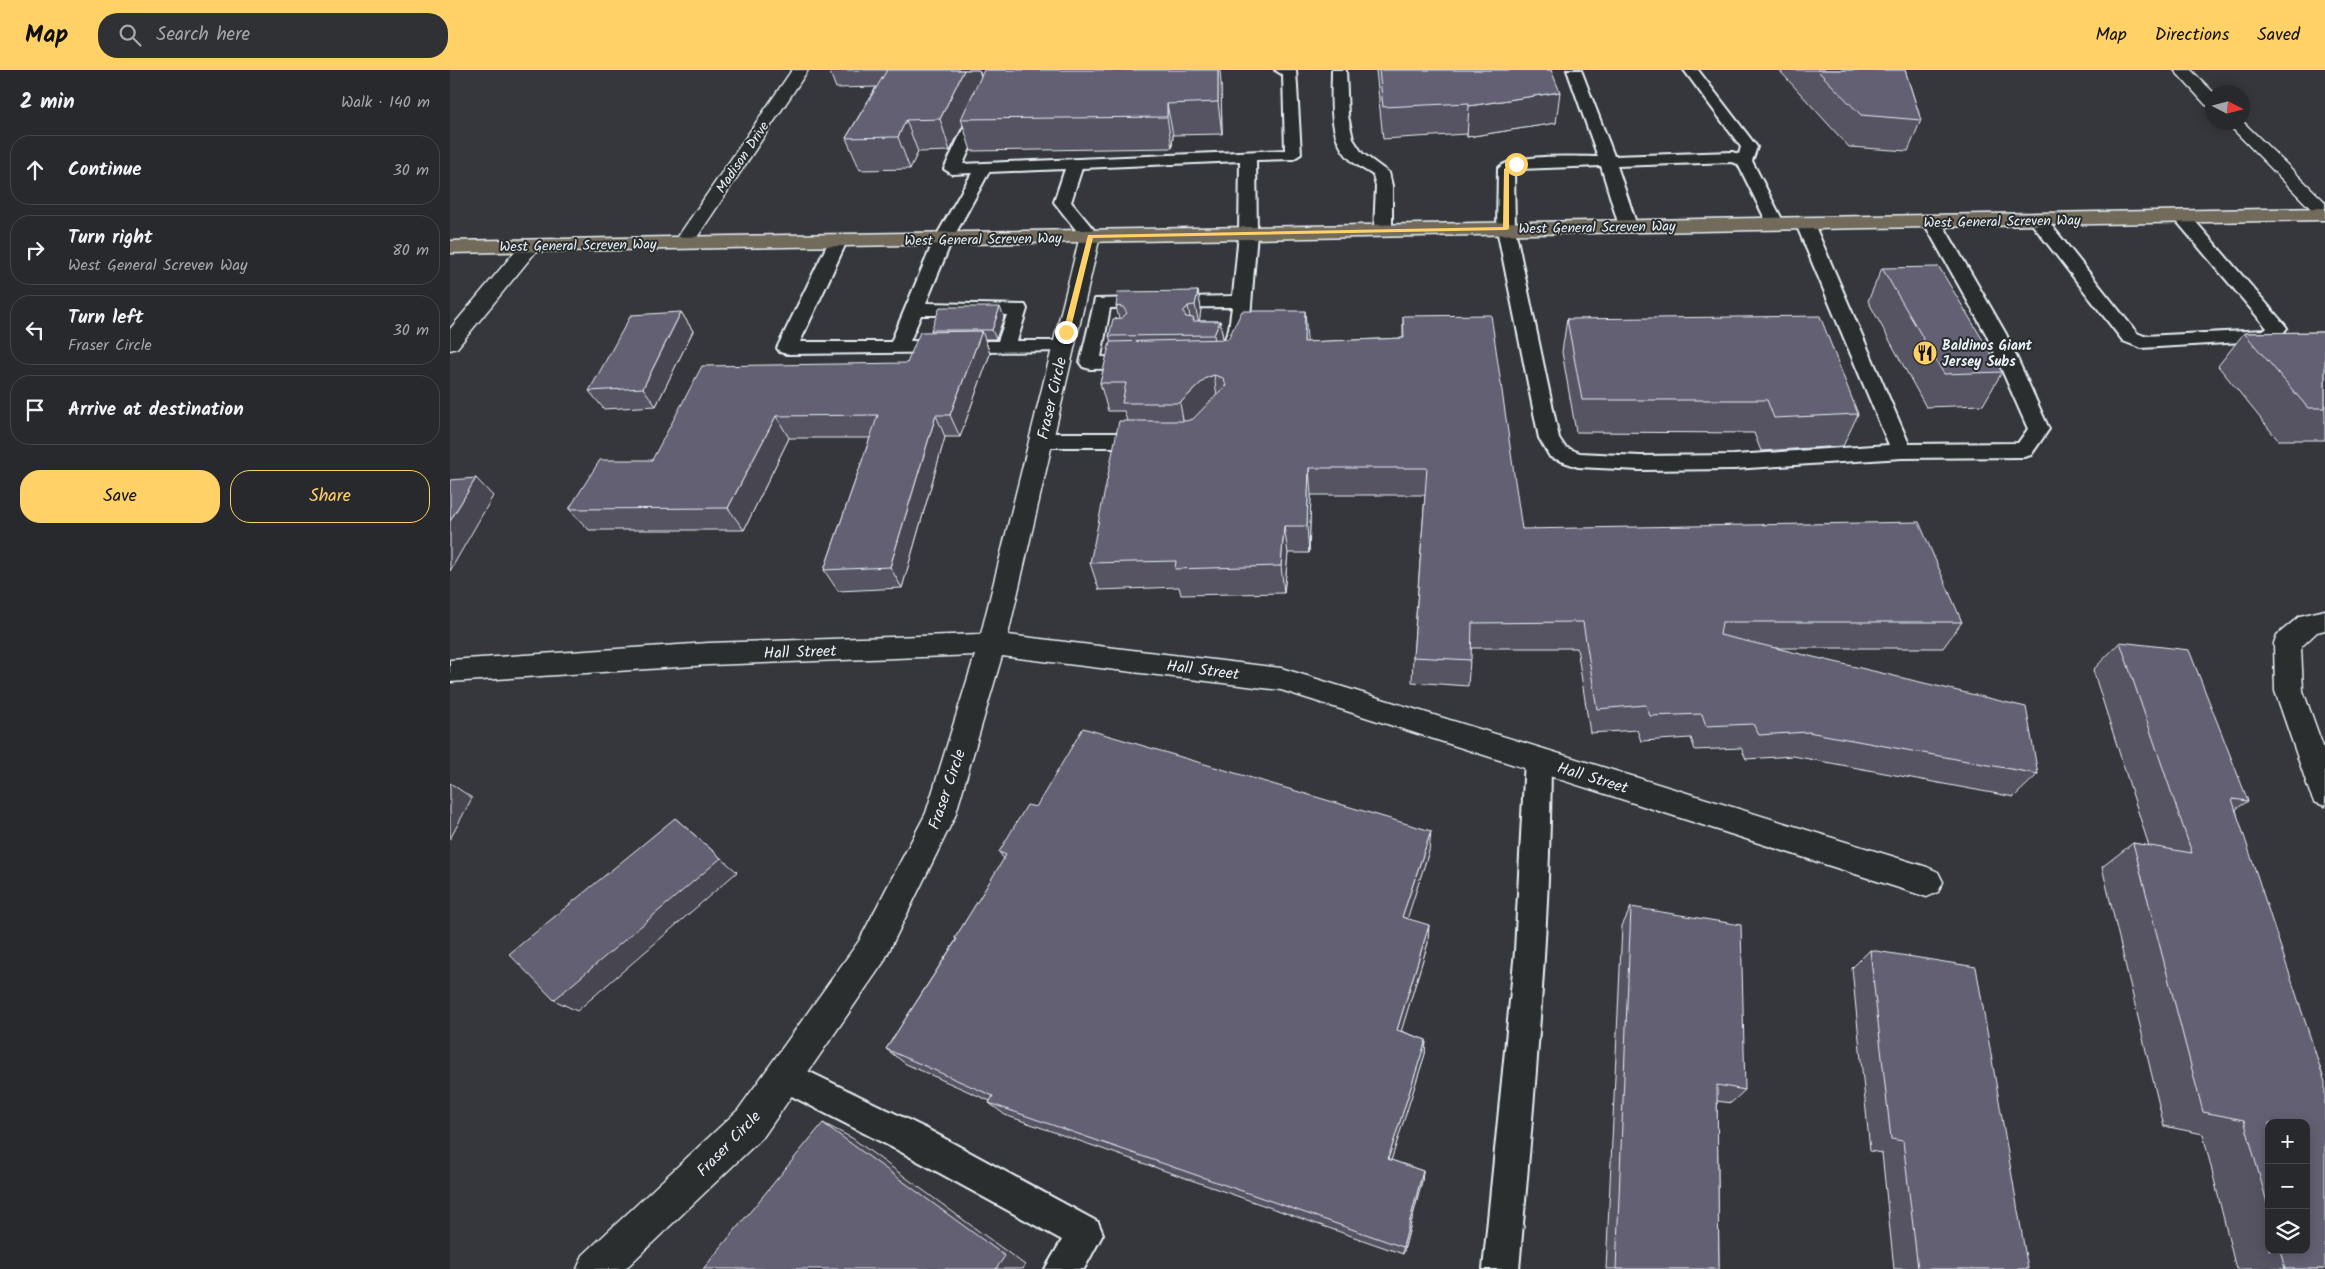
<!DOCTYPE html>
<meta charset="utf-8">
<style>
:root{--surface:#28292d;--page:#303135;--text:#f1f3f6;--muted:#a5a6aa;--line:#444549;--accent:#ffd166}
body{margin:0;font-family:Kalam,sans-serif;background:var(--page);color:var(--text)}
.controls{position:absolute;right:15px;bottom:15px;display:grid;overflow:hidden;border-radius:10px;box-shadow:0 2px 12px #0003}
.controls button{width:45px;height:45px;display:grid;place-items:center;padding:0;border:0;border-bottom:1px solid var(--line);background:var(--surface);color:var(--text);font:25px sans-serif}
.compass{position:absolute;left:1755px;top:15px;width:45px;height:45px;border-radius:50%;background:var(--surface);box-shadow:0 2px 12px #0003;rotate:96deg}
.stop{position:absolute;width:15px;height:15px;margin:-11px;border:4px solid #ffd166;border-radius:50%;background:#fff}
.stop.end{background:#ffd166;border-color:#fff;box-shadow:0 1px 5px #0008}
.list{margin:0;padding:0;list-style:none}
h2{display:flex;justify-content:space-between;align-items:center;height:65px;margin:0;padding:0 20px;font-size:21px}
h2 small{font-size:16px;font-weight:400;color:var(--muted)}
.list li{display:grid;grid-template-columns:32px 1fr auto;gap:15px;align-items:center;box-sizing:border-box;height:70px;margin:0 10px 10px;padding:0 10px;border:1px solid var(--line);border-radius:20px}
.list b{display:block;font-size:19px;white-space:nowrap}
.list p{margin:0;font-size:16px;white-space:nowrap;color:var(--muted)}
.list em{font-size:16px;font-style:normal;color:var(--muted)}
.actions{display:flex;gap:10px;padding:15px 20px}
.actions a{flex:1;padding:11px 0;border:1px solid var(--accent);border-radius:20px;text-align:center;font-size:18px;color:var(--accent)}
.actions .main{background:var(--accent);color:#111}
.icon{flex:none;width:28px;height:28px;fill:none;stroke:currentColor;stroke-width:2;stroke-linecap:round;stroke-linejoin:round}
.map{position:relative;flex:none;width:1875px;height:1199px;overflow:hidden}
header{display:flex;align-items:center;gap:30px;box-sizing:border-box;height:70px;padding:0 25px;background:var(--accent);color:#111}
header strong{font-size:24px}
nav{display:flex;gap:28px;margin-inline-start:auto;font-size:18px}
.search{width:350px;height:45px;background:var(--page);display:flex;align-items:center;gap:12px;box-sizing:border-box;padding:0 18px;border-radius:20px;color:var(--muted);font-size:19px}
main{display:flex}
aside{flex:1;background:var(--surface)}
.map>svg:first-child{display:block}
.lines{fill:none;stroke-linecap:round;stroke-linejoin:round}
.service-casing{stroke:#e8f1f8;stroke-width:4}
.minor-casing{stroke:#e8f1f8;stroke-width:3}
.primary-casing{stroke:#e8f1f8;stroke-width:3}
.service{fill:#2a2d2e;fill-rule:evenodd}
.minor{fill:#2a2d2e;fill-rule:evenodd}
.primary{fill:#726b5a;fill-rule:evenodd}
.wall{fill:#565363;stroke:#e8f1f8;fill-rule:evenodd}
.shaded-wall{fill:#464450;stroke:#e8f1f8}
.building{fill:#646173;stroke:#e8f1f8}
.route{fill:#ffd166}
.labels{text-anchor:middle;stroke-width:4;stroke-linejoin:round;paint-order:stroke}
.far-street-label{font-size:14px;fill:#e8f1f8;stroke:#2a2d2e}
.far-poi-label{font-size:14px;font-weight:bold;fill:#e8f1f8;stroke:#2a2d2e;text-anchor:start}
.street-label{font-size:16px;fill:#e8f1f8;stroke:#2a2d2e}
</style>
<header>
<strong>Map</strong>
<div class="search"><svg class="icon" aria-label="search" viewBox="0 0 24 24"><circle cx="10" cy="10" r="6"/><path d="M15 15l6 6"/></svg>Search here</div>
<nav><a>Map</a><a>Directions</a><a>Saved</a></nav>
</header>
<main>
<aside>
<h2>2 min<small>Walk · 140 m</small></h2>
<ul class="list">
<li><svg class="icon" aria-label="ahead" viewBox="0 0 24 24"><path d="M12 20V5M6 11l6-6 6 6"/></svg><div><b>Continue</b></div><em>30 m</em></li>
<li><svg class="icon" aria-label="right" viewBox="0 0 24 24"><path d="M7 20v-9h11M14 6l5 5-5 5"/></svg><div><b>Turn right</b><p>West General Screven Way</p></div><em>80 m</em></li>
<li><svg class="icon" aria-label="left" viewBox="0 0 24 24"><path d="M17 20v-9H6M10 6l-5 5 5 5"/></svg><div><b>Turn left</b><p>Fraser Circle</p></div><em>30 m</em></li>
<li><svg class="icon" aria-label="arrive" viewBox="0 0 24 24"><path d="M6 21V4h12l-3 4 3 4H6"/></svg><div><b>Arrive at destination</b></div></li>
</ul>
<div class="actions"><a class="main">Save</a><a>Share</a></div>
</aside>
<div class="map">
<svg width="1875" height="1199" viewBox="0 0 1875 1199">
<rect width="100%" height="100%" fill="#36373c"/>
<filter id="ink" filterUnits="userSpaceOnUse"><feTurbulence type="fractalNoise" baseFrequency=".02" numOctaves="2"/><feDisplacementMap in="SourceGraphic" scale="10" xChannelSelector="R" yChannelSelector="G"/><feConvolveMatrix kernelMatrix="1 2 1 2 8 2 1 2 1" color-interpolation-filters="sRGB"/></filter>
<g filter="url(#ink)">
<g class="lines">
<defs>
<g id="service">
<path d="M 541,0 L 555,0 L 513,94 L 835,80 L 833,5 L 825,0 L 846,0 L 851,84 L 843,89 L 806,90 L 807,163 L 799,259 L 789,280 L 782,282 L 775,280 L 772,276 L 779,259 L 782,237 L 660,238 L 651,287 L 696,288 L 699,292 L 696,296 L 689,298 L 640,299 L 633,297 L 630,293 L 645,229 L 783,226 L 789,163 L 790,91 L 632,98 L 621,132 L 649,166 L 646,170 L 634,170 L 604,132 L 615,99 L 539,102 L 502,170 L 476,233 L 575,235 L 577,239 L 567,271 L 613,271 L 620,273 L 623,277 L 620,281 L 337,284 L 330,282 L 327,278 L 379,171 L 382,167 L 394,167 L 397,171 L 350,272 L 441,272 L 484,170 L 522,103 L 502,104 L 494,99 ZM 471,245 L 557,245 L 548,271 L 460,271 Z"/>
<path d="M 882,0 L 896,0 L 898,46 L 903,69 L 912,83 L 939,103 L 942,116 L 942,161 L 939,165 L 927,165 L 924,161 L 926,116 L 923,105 C 916,100 907,96 901,90 C 877,68 882,29 882,0 Z"/>
<path d="M 1117,0 L 1131,0 L 1164,86 L 1282,82 L 1289,84 L 1291,77 L 1234,0 L 1248,0 L 1307,77 L 1302,91 L 1335,155 L 1332,159 L 1320,159 L 1288,94 L 1281,92 L 1167,96 L 1187,156 L 1184,160 L 1172,160 L 1169,156 L 1151,96 L 1069,99 L 1064,101 L 1065,159 L 1109,368 L 1115,377 L 1130,383 L 1190,386 L 1284,385 L 1439,375 L 1346,154 L 1349,150 L 1361,150 L 1364,154 L 1459,374 L 1568,373 L 1578,359 L 1536,264 L 1474,153 L 1477,149 L 1489,149 L 1492,153 L 1556,264 L 1599,359 L 1581,385 L 1574,387 L 1452,388 L 1284,399 L 1190,400 L 1128,397 L 1100,387 L 1089,368 L 1047,159 L 1048,99 C 1059,83 1128,87 1148,87 Z"/>
<polygon points="1733,143 1739,144 1834,254 1837,258 1827,270 1691,278 1673,271 1579,150 1582,146 1594,146 1687,263 1694,266 1815,260 1817,258 1724,148 1727,144"/>
<polygon points="591,363 698,363 705,365 708,370 705,375 698,377 591,377 584,375 581,370 584,365"/>
<path d="M 1088,678 L 1097,681 L 1101,689 C 1100,860 1084,1029 1069,1199 L 1033,1199 L 1065,881 L 1075,689 L 1079,681 Z"/>
<polygon points="335,990 477,1059 648,1152 653,1164 634,1199 595,1199 612,1170 453,1083 324,1017 319,1006 324,995"/>
</g>
<g id="minor">
<polygon points="342,0 358,0 240,178 226,178 223,174"/>
<polygon points="1724,0 1741,0 1763,22 1762,36 1756,35"/>
<polygon points="1792,51 1875,132 1875,148 1868,146 1776,52"/>
<polygon points="640,160 647,162 650,166 558,565 831,598 1477,797 1488,802 1493,812 1488,822 1477,827 831,620 552,586 505,746 433,893 314,1066 175,1199 127,1199 133,1185 288,1040 409,871 476,743 525,585 259,595 0,612 0,590 259,573 531,564 630,166 633,162"/>
<polygon points="80,170 87,172 90,176 87,180 7,278 0,280 0,259 73,172"/>
<polygon points="1875,540 1875,560 1867,562 1851,577 1853,621 1875,682 1875,736 1864,732 1860,723 1825,621 1824,573 1827,565 1850,546"/>
</g>
<polygon id="primary" points="1875,138 1875,150 0,183 0,171"/>
</defs>
<!-- service casing -->
<use href="#service" class="service-casing"/>
<!-- minor casing -->
<use href="#minor" class="minor-casing"/>
<!-- primary casing -->
<use href="#primary" class="primary-casing"/>
<!-- service -->
<use href="#service" class="service"/>
<!-- minor -->
<use href="#minor" class="minor"/>
<!-- primary -->
<use href="#primary" class="primary"/>
</g>
<!-- wall -->
<g class="wall">
<polygon points="379,0 529,0 531,6 771,14 772,64 723,65 722,78 521,81 513,55 500,81 468,82 460,99 410,100 396,68 426,17 386,18"/>
<polygon points="926,0 1101,0 1106,53 1017,67 1017,64 933,69"/>
<polygon points="1329,0 1455,0 1471,50 1458,81 1399,77"/>
<polygon points="1432,198 1552,302 1533,335 1476,337 1418,231"/>
<polygon points="748,221 751,239 749,251 770,251 773,269 857,272 953,268 953,246 1072,459 1512,552 1493,578 1325,578 1588,704 1564,727 1343,686 1296,689 1291,678 1245,680 1241,668 1191,671 1187,660 1140,663 1127,578 1021,578 1018,616 962,612 963,587 975,425 861,425 859,483 838,483 834,523 731,525 729,517 649,520 640,493 677,351 674,341 658,341 650,313 661,272 659,266 669,249 666,236"/>
<polygon points="231,242 243,261 206,336 154,339 139,321"/>
<polygon points="554,247 546,269 535,269 540,284 510,367 495,367 452,518 388,521 374,500 420,368 339,368 294,460 139,460 119,439 202,390 457,293 482,262 481,260"/>
<polygon points="1117,249 1408,344 1393,376 1311,381 1304,363 1126,362 1112,282"/>
<polygon points="1875,262 1875,370 1828,370 1768,296 1794,263"/>
<path d="M 1670,572 L 1798,731 L 1786,739 L 1875,1199 L 1786,1199 L 1753,1064 L 1714,1056 L 1652,797 L 1683,773 L 1699,776 L 1643,600 ZM 1819,1053 L 1856,1180 L 1819,1180 Z"/>
<polygon points="586,737 979,781 957,848 978,873 951,961 976,970 975,984 941,1090 973,1101 972,1111 953,1184 555,1045 539,1033 540,1031 456,994 436,979 506,870 505,868 554,789 549,782"/>
<polygon points="1181,837 1295,1020 1281,1033 1267,1031 1269,1199 1156,1199 1172,856"/>
<polygon points="1420,880 1578,1199 1444,1199 1432,1083 1420,1081 1402,898"/>
</g>
<!-- shaded-wall -->
<g class="shaded-wall">
<polygon points="514,0 529,0 533,13 511,49 513,55 500,81 490,49"/>
<polygon points="768,0 770,0 771,14 772,64 768,32"/>
<polygon points="1110,22 1106,53 1017,67 1019,36"/>
<polygon points="717,34 723,65 722,78 717,47"/>
<polygon points="456,50 468,82 460,99 448,67"/>
<polygon points="748,221 751,239 749,254 745,235"/>
<polygon points="738,236 741,254 733,242"/>
<polygon points="550,237 554,247 546,269 542,260"/>
<polygon points="855,241 857,269 856,300 854,272"/>
<polygon points="231,242 243,261 206,336 193,318"/>
<polygon points="770,251 773,269 767,283 764,265"/>
<polygon points="532,261 540,284 510,367 500,345"/>
<polygon points="764,305 768,333 735,361 730,333 756,308"/>
<polygon points="486,345 495,367 452,518 440,497"/>
<polygon points="326,346 339,368 294,460 278,438"/>
<polygon points="859,398 861,425 859,483 857,456"/>
<polygon points="26,408 43,426 0,501 0,451"/>
<polygon points="834,456 838,483 834,523 831,496"/>
<polygon points="0,713 22,728 0,769"/>
<polygon points="225,748 287,802 127,941 104,930"/>
<polygon points="981,761 979,781 952,865 952,847"/>
<polygon points="979,855 978,873 947,975 947,960"/>
<polygon points="976,970 975,984 938,1100 938,1089"/>
<polygon points="373,1053 402,1068 575,1195 573,1199 546,1199"/>
<polygon points="973,1101 972,1111 953,1184 953,1177"/>
</g>
<!-- building -->
<g class="building">
<polygon points="437,0 514,0 490,49 456,50 448,67 396,68"/>
<polygon points="534,0 768,0 768,32 717,34 717,47 511,49"/>
<polygon points="929,0 1101,0 1110,22 1019,36 1019,33 933,37"/>
<polygon points="1367,0 1455,0 1471,50 1411,45"/>
<polygon points="1489,197 1552,302 1494,304 1432,198"/>
<polygon points="748,221 745,235 738,236 733,242 736,247 744,248 743,251 770,251 764,265 659,266 663,249 672,248 677,243 673,237 666,236 668,222"/>
<polygon points="490,237 550,237 542,260 481,260"/>
<polygon points="792,241 855,241 854,272 954,268 953,246 1041,245 1072,459 1469,452 1512,552 1272,552 1270,565 1576,637 1588,704 1358,662 1309,665 1303,654 1256,656 1252,644 1200,646 1196,635 1147,639 1133,552 1022,553 1021,590 963,587 977,398 859,398 857,456 834,456 831,496 725,499 726,491 640,493 669,351 735,351 743,349 776,315 773,308 764,305 756,308 730,333 672,333 676,313 650,313 660,272 778,269"/>
<polygon points="231,242 193,318 139,321 181,245"/>
<polygon points="1370,246 1408,344 1324,348 1317,330 1132,330 1117,249"/>
<polygon points="532,261 500,345 486,345 440,497 374,500 428,345 326,346 278,438 119,439 150,390 202,390 252,296 457,293 470,262"/>
<polygon points="1875,262 1875,338 1858,338 1794,263"/>
<polygon points="26,408 0,451 0,410"/>
<polygon points="1670,572 1739,580 1798,731 1782,729 1875,1012 1875,1199 1835,1199 1830,1180 1856,1180 1856,1053 1819,1053 1819,1140 1794,1050 1753,1042 1683,773 1742,783"/>
<polygon points="633,658 981,761 952,847 979,855 947,960 976,970 938,1089 973,1101 953,1177 539,1033 543,1026 436,979 507,869 505,868 556,785 549,782 577,735 586,737"/>
<polygon points="225,748 271,788 104,930 59,884"/>
<polygon points="1181,837 1291,855 1295,1020 1267,1015 1269,1199 1166,1199"/>
<polygon points="1420,880 1526,897 1578,1199 1468,1199 1453,1071 1441,1069"/>
<polygon points="373,1053 555,1186 546,1199 253,1199"/>
</g>
</g>
<!-- route -->
<polygon class="route" points="1064,93 1069,94 1059,99 1059,159 1056,160 643,168 620,262 616,264 613,262 638,165 1053,157 1054,99"/>
<!-- icons -->
<defs>
<symbol id="restaurant-disc" viewBox="-11 -11 22 22"><circle r="9.5" fill="#ffd166" stroke="#2a2d2e"/><path d="M-5-6h1v4h1v-4h1v4h1v-4h1v5L-1.5 .5V6h-2V.5L-5-1ZM5-6V6H3V1.5H1.5Q1.5-4 5-6Z" fill="#111"/></symbol>
</defs>
<g fill-rule="evenodd">
<use href="#restaurant-disc" x="1461" y="269" width="28" height="28"/>
</g>
<g class="labels">
<!-- far-street labels -->
<g class="far-street-label">
<text transform="translate(292 87) rotate(-56)" y="5">Madison Drive</text>
<text transform="translate(1552 151) rotate(-1)" y="5">West General Screven Way</text>
<text transform="translate(1147 157) rotate(-1)" y="5">West General Screven Way</text>
<text transform="translate(533 169) rotate(-1)" y="5">West General Screven Way</text>
<text transform="translate(128 175) rotate(-1)" y="5">West General Screven Way</text>
</g>
<!-- far-poi labels -->
<g class="far-poi-label">
<text x="1492" y="280">Baldinos Giant<tspan x="1492" dy="16">Jersey Subs</tspan></text>
</g>
<!-- street labels -->
<g class="street-label">
<text transform="translate(601 328) rotate(-77)" y="6">Fraser Circle</text>
<text transform="translate(350 581) rotate(-2)" y="6">Hall Street</text>
<text transform="translate(753 599) rotate(7)" y="6">Hall Street</text>
<text transform="translate(1143 707) rotate(17)" y="6">Hall Street</text>
<text transform="translate(496 719) rotate(-71)" y="6">Fraser Circle</text>
<text transform="translate(278 1073) rotate(-46)" y="6">Fraser Circle</text>
</g>
</g>
</svg>
<div class="controls">
<button>+</button>
<button>−</button>
<button><svg class="icon" aria-label="layers" viewBox="0 0 24 24"><path d="M12 4l9 5-9 5-9-5zM3 14l9 5 9-5"/></svg></button>
</div>
<svg class="compass" viewBox="-18 -18 36 36"><path d="M0-13l5 13h-10z" fill="#e53935"/><path d="M0 13l5-13h-10z" fill="#a5a6aa"/></svg>
<div class="stop" style="left:1066px;top:94px"></div>
<div class="stop end" style="left:616px;top:262px"></div>
</div>
</main>
